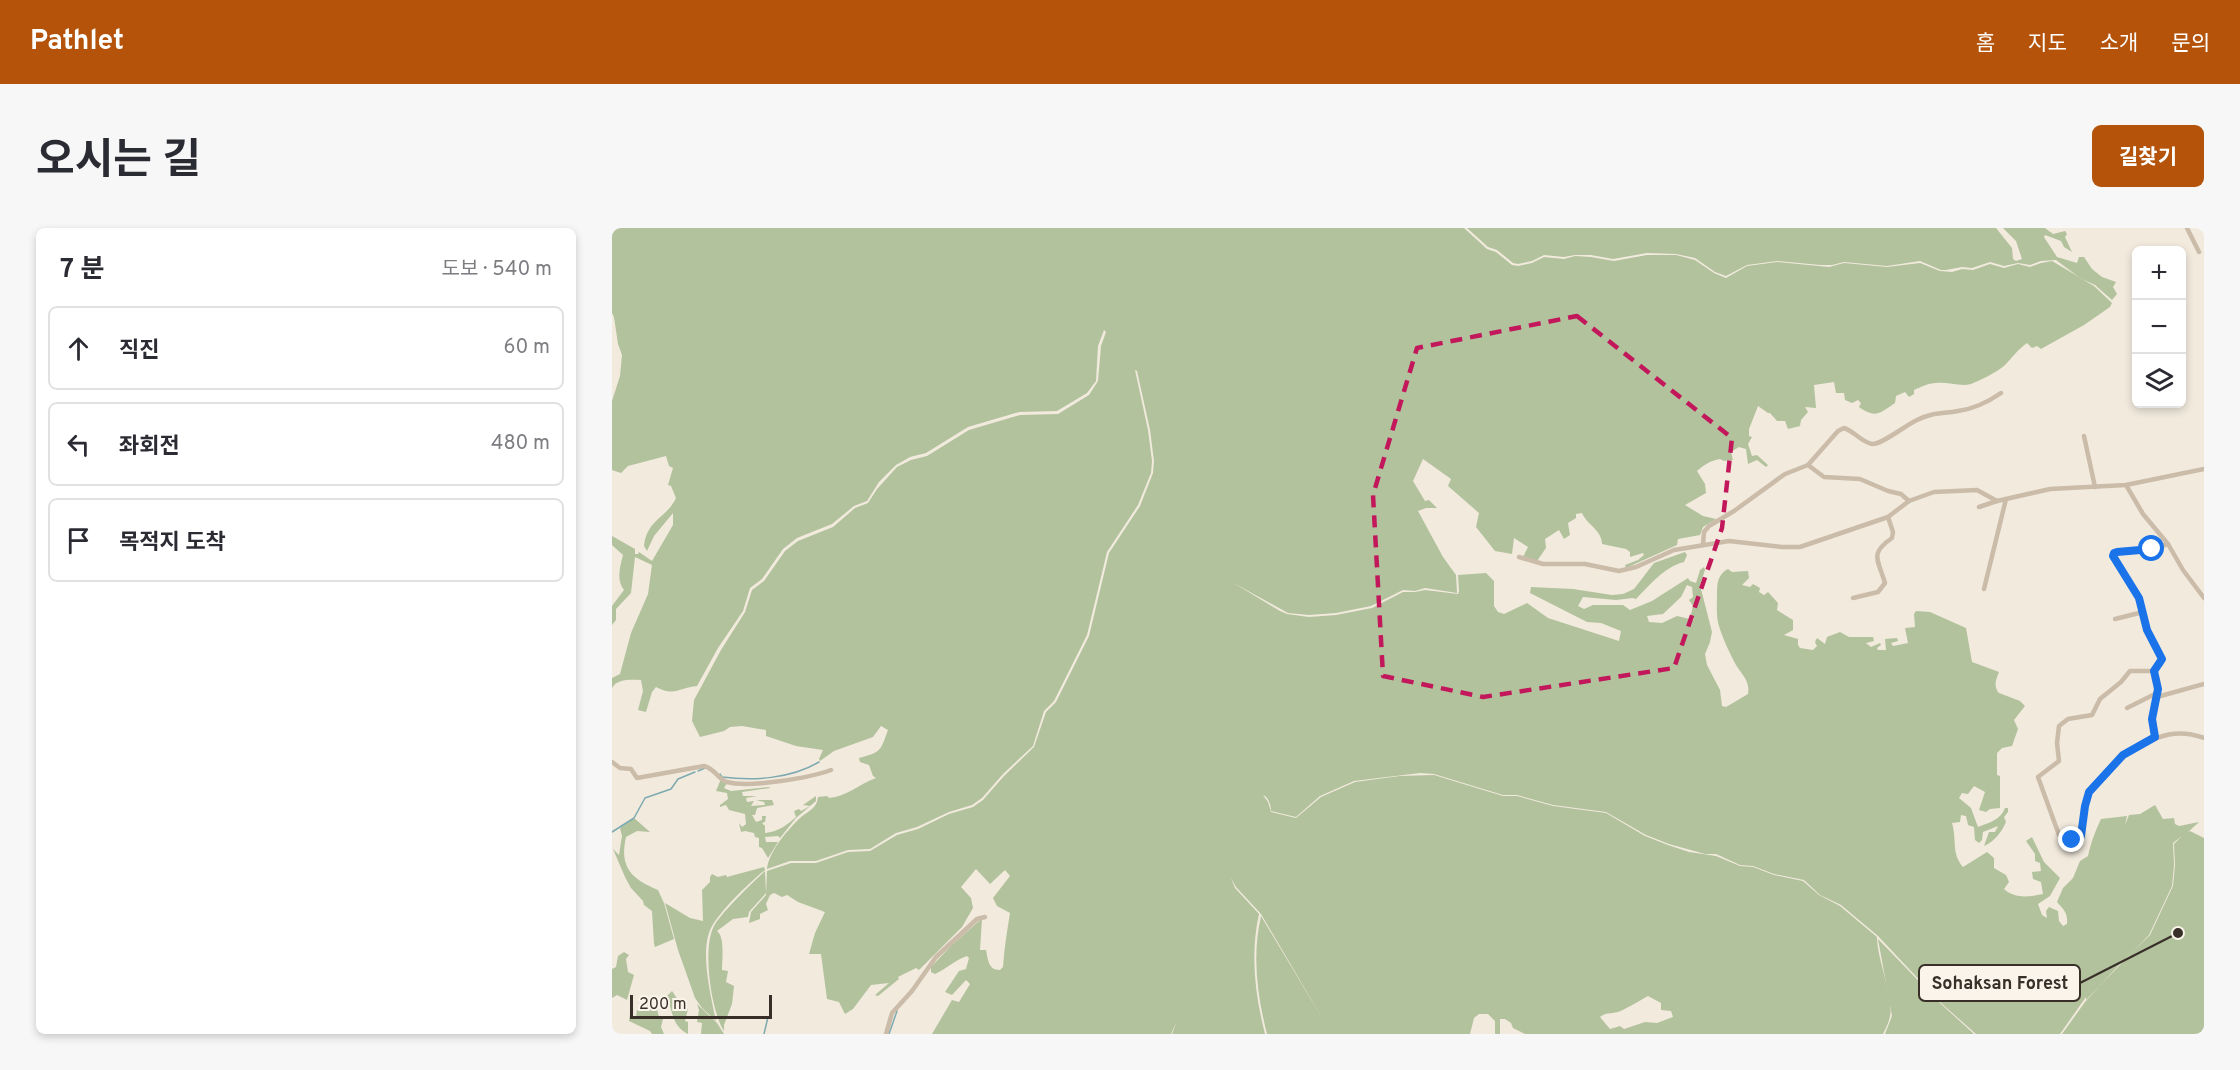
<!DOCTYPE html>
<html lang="ko">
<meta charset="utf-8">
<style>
:root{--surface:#fff;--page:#f7f7f7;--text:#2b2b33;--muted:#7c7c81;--line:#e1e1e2;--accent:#b45309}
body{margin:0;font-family:Overpass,"Noto Sans KR",sans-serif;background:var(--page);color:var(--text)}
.controls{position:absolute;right:18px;top:18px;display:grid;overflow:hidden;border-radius:9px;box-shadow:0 3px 9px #0003}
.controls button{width:54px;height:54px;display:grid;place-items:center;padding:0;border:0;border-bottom:2px solid var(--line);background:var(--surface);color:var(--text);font:30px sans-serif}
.scale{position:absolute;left:18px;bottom:15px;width:142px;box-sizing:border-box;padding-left:6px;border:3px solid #382f29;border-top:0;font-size:16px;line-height:21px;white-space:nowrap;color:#382f29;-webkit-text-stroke:4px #faf4ea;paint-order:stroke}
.stop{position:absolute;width:18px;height:18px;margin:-14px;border:4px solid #1a73e8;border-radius:50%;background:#fff}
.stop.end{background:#1a73e8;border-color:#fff;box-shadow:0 2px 6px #0008}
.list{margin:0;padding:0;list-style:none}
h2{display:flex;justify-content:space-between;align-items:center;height:78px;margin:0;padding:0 24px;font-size:26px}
h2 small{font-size:20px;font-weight:400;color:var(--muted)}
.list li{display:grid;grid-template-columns:39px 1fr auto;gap:18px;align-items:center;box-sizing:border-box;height:84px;margin:0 12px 12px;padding:0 12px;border:2px solid var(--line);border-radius:9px}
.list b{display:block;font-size:22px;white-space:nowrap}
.list em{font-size:20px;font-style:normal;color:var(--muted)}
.icon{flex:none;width:33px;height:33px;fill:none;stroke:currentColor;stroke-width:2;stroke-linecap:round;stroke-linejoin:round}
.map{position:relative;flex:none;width:1592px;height:806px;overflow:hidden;border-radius:9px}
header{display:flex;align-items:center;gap:36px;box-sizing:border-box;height:84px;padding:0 30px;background:var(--accent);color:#fff}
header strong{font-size:28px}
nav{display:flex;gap:33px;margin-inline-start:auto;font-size:21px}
.intro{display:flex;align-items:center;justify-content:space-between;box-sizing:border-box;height:144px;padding:0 36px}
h1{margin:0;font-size:42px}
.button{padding:15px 27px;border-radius:9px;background:var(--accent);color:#fff;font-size:21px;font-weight:700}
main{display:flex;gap:36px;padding:0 36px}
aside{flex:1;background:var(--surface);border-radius:9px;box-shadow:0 3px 9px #0003}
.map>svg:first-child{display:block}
.green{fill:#b2c29d;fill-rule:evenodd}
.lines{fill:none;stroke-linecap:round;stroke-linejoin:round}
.stream{stroke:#7caab0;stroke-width:1.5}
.minor{stroke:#cbbba9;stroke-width:4.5}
.route{stroke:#1a73e8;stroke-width:8}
.marked{fill:none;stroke:#c2185b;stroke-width:4.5;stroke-dasharray:12 8;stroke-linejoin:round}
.leader{fill:none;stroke:#382f29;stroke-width:2}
.callout-dot{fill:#382f29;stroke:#faf4ea;stroke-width:2}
.callout{fill:#faf4ea;stroke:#382f29;stroke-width:2}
.callout-label{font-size:18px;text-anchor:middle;font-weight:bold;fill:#382f29}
</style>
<header>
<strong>Pathlet</strong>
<nav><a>홈</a><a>지도</a><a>소개</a><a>문의</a></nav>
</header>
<div class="intro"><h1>오시는 길</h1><a class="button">길찾기</a></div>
<main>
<aside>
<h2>7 분<small>도보 · 540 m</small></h2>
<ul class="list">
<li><svg class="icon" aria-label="ahead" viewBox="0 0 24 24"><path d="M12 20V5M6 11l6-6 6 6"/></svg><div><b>직진</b></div><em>60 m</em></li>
<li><svg class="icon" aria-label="left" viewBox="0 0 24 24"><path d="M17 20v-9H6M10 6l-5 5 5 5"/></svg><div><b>좌회전</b></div><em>480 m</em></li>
<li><svg class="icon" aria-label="arrive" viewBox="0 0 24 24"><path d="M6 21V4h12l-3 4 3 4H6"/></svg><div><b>목적지 도착</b></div></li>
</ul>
</aside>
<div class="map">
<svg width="1592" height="806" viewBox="0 0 1592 806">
<rect width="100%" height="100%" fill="#f2eadd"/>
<!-- green -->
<g class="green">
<path d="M 0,0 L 852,0 L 875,21 L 884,24 L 900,37 L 906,38 L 920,35 L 932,29 L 952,31 L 963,28 L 979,29 L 1002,33 L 1035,27 L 1064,27 L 1083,32 L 1102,45 L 1114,50 L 1135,38 L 1165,34 L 1217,39 L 1232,35 L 1275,39 L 1308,35 L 1328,43 L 1340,44 L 1350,41 L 1361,42 L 1378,36 L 1392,40 L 1406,36 L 1418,39 L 1429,35 L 1440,33 L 1482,58 L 1500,75 L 1498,79 L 1472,97 L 1429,121 L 1425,118 L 1420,120 L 1415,115 C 1405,122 1400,130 1392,138 C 1385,144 1367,153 1359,156 C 1348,159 1337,154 1324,155 C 1316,155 1309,159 1302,162 L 1302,166 L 1297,169 L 1293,164 L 1284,168 L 1283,175 C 1268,185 1264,191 1247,179 L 1249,175 L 1246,172 L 1240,175 L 1233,172 L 1232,165 L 1224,165 L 1222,154 L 1202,157 L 1204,180 L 1193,179 L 1196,184 L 1189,192 L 1188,198 L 1176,201 L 1173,193 L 1165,193 L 1158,185 L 1156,185 L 1146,178 L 1137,201 L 1137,208 L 1140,209 L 1136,216 L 1140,228 L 1145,227 L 1156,237 L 1154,239 L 1145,232 L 1136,236 L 1134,221 L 1127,219 L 1119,224 L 1121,232 L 1112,233 L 1108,231 C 1098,233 1093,236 1085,243 L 1093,256 L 1094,265 L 1073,277 L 1091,288 L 1104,291 L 1091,299 L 1088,307 L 1066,311 L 1065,317 L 1014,340 L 1013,337 L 1026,332 L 1032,327 L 1031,325 L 1018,329 L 1018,324 L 1014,321 L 990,316 C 990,302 975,297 970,285 L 964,286 L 964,290 L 956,295 L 958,307 L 952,311 L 947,302 L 933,311 L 934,320 L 925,333 L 911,329 L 916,319 L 902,310 L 900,326 L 883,323 L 864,299 L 867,285 L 836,258 L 839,251 L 811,231 L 801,253 L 813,273 L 817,272 L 825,280 L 814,280 L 806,283 L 831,329 L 844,347 L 845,365 L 813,360 L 803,363 L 791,362 L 759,378 L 724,385 L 697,387 L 676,385 L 620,354 L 668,383 L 675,386 L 697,389 L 724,387 L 760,380 L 791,364 L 803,364 L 813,362 L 846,366 L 847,363 L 846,347 L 874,345 L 882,353 L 882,378 L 886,384 L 892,386 L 915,375 L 936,390 L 1007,413 L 1009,403 L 989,395 L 975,394 L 918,365 L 919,359 L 961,361 L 1000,367 L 1011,366 L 1022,361 L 1042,335 L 1073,324 L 1075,327 L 1072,334 C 1052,339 1038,357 1024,371 L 1021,370 L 1004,372 L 971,369 L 966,378 L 972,381 L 981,377 L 1011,377 L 1018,382 L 1040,373 L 1076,350 L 1078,353 L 1084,355 L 1088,342 L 1092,339 L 1093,342 L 1088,357 L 1100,404 L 1098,414 L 1093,426 L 1095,437 L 1108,462 L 1110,478 L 1114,479 L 1136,466 C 1138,453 1131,448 1124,437 C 1118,426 1111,411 1107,398 C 1104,389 1105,376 1105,365 C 1105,355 1106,346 1116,341 L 1120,344 L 1136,343 L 1137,350 L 1130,357 L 1138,359 L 1141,356 L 1148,360 L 1147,364 L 1152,367 L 1156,364 L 1166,375 L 1165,382 L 1181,392 L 1181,402 L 1172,407 L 1186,411 L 1186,417 L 1188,420 L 1201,422 L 1205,418 L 1203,414 L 1205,410 L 1213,416 L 1215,409 L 1228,404 L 1237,409 L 1261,409 L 1262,413 L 1254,415 L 1259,419 L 1268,415 L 1269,417 L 1265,420 L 1266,422 L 1274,422 L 1273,411 L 1285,410 L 1286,413 L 1279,415 L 1281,418 L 1296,415 L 1293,400 L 1303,399 L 1302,386 L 1304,383 L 1318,384 L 1354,400 L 1360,434 L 1387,444 C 1384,452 1381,458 1387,465 L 1408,473 L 1413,478 L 1402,492 L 1406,501 L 1400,518 L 1390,520 L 1385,525 L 1385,547 L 1388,548 L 1388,580 L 1378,581 L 1374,584 L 1367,582 L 1373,564 L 1362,558 L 1356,566 L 1350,565 L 1347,570 L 1359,580 L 1366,599 C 1376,595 1389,592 1393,580 L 1396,580 L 1396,584 L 1392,589 L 1394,594 C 1389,605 1383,613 1372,618 L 1377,604 L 1383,604 L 1386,598 L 1371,604 L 1370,612 L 1367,615 L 1363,612 L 1362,599 L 1356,597 L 1354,588 L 1349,587 L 1348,594 L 1340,595 C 1345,612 1339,625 1351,639 L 1375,624 L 1382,630 L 1382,640 L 1394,647 L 1397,654 L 1392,661 C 1403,671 1417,669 1431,666 L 1429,654 L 1421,651 L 1420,644 L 1429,643 L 1428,635 L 1423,633 L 1423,626 L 1414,613 L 1420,609 L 1432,634 L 1448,650 L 1438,668 L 1426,676 L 1430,687 L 1435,690 L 1434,683 L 1437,679 L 1446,683 L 1447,693 L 1451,698 L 1455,696 C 1456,685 1452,682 1445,674 L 1451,660 L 1461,650 L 1468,633 L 1476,628 C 1479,614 1483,604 1489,591 L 1515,588 L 1513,597 L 1517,587 L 1528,586 L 1543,577 L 1551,591 L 1562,590 L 1563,596 L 1567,598 L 1587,594 L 1575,605 L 1578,603 L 1592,610 L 1592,806 L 1450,806 L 1473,774 L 1505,739 L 1538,707 L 1561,658 L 1563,637 L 1562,616 L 1570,608 L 1561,615 L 1562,637 L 1560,658 L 1537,707 L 1474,772 L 1474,769 L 1448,806 L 1364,806 L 1329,775 L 1266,708 L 1229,677 L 1208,667 L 1192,652 L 1162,646 L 1141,638 L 1128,637 L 1104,626 L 1093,626 L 1057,616 L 1034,607 L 994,584 L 941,577 L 905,567 L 891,567 L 822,546 L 808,545 L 742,553 L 708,568 L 684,589 L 659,583 C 659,576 656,569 651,567 L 656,574 L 659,584 L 684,590 L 709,569 L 743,554 L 788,548 L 822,547 L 891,568 L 905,568 L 941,578 L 994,585 L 1033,608 L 1056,617 L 1077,624 L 1104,628 L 1128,638 L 1141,639 L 1162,647 L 1191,653 L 1207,667 L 1228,678 L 1265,709 C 1265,731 1282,770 1278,788 C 1277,794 1274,800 1271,806 L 913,806 L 901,800 L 899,795 L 893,791 L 888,791 L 888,806 L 883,806 L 883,793 L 876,786 L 867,786 L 862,790 L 858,806 L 655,806 C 645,767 640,727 649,688 L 713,795 L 649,686 L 624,659 L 619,650 L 623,660 L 647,686 C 638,726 643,767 653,806 L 560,806 L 565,793 L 559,806 L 320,806 L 340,772 L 347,774 L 358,756 L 354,752 L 340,767 L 333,764 L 347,743 L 354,741 L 357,730 L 355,728 C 343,732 334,741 323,746 L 319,744 L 319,739 L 339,718 L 367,693 L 370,691 L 368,722 L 374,722 C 376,731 376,742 388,742 L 391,739 C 392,721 395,704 398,685 L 385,678 L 381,670 L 398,648 L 393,642 L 378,656 L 364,641 L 349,659 L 359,670 L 361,680 L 350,699 L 307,742 L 304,740 L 286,749 L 287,751 L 266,768 L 263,767 L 277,755 L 259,757 L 241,781 L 233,786 L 227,774 L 215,771 L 209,726 L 197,726 L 203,705 L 213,684 L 186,674 L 175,667 L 170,669 L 162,665 L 158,667 L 154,676 L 156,682 L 148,686 L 148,691 L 137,695 L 139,684 L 154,667 L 155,643 L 179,635 L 204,635 L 236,624 L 258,623 L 285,607 L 306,601 L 337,586 L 361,579 L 371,572 L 392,548 L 422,519 L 434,484 L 444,474 L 477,408 L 497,325 L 528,278 L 541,245 L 542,233 L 538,202 L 525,143 L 523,142 L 536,202 L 540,233 L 539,245 L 526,277 L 495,324 L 475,407 L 442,473 L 432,483 L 421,518 L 391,546 L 370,570 L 360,577 L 337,584 L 305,599 L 284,605 L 258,621 L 236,622 L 204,633 L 178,633 L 155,641 C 157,624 173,605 185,593 C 193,584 205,582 206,569 L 215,568 L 217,570 C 234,569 247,556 264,550 L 261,548 L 257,537 L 248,534 L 247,530 C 269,524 268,524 276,502 L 269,498 L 261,509 L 222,523 L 208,533 L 207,531 L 211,522 L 184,518 L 154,508 L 154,502 L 130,498 L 118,499 L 112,503 L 88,509 L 80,493 L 82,472 L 109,422 L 133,384 L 140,362 L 152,353 L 173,323 L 186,313 L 221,299 L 243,280 L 256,275 L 265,261 L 285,239 L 299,232 L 315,228 L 357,202 L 408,187 L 446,186 L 477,167 L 486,153 L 489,118 L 494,104 L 492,102 L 486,118 L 484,153 L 475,165 L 445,183 L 407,184 L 356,199 L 314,225 L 298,229 L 284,237 L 267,254 L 255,273 L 242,278 L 220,296 L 185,310 L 171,321 L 150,351 L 138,360 L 131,383 L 106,420 L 85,458 C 69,459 62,469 44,459 L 40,464 L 34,484 L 26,482 L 31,463 L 29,452 C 19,452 6,450 0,460 L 0,450 L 8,446 L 19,405 L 36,366 L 40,337 L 23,329 L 19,365 L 4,381 L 4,392 L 0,397 L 0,378 L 12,362 C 4,352 8,339 11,327 L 0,317 L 0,308 L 23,321 L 23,326 L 26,326 L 27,324 L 40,333 L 61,297 L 61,285 L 42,308 L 35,323 L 32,318 C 35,291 55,290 64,270 L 59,258 L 56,257 L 61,240 L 57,238 L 54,228 L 16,238 L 9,245 L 0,242 L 0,173 L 8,148 L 10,127 L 6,116 L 2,89 L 0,85 ZM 1075,357 L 1080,359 L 1081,369 L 1077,372 L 1081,378 L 1079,386 L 1082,392 L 1065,388 L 1050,395 L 1037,394 L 1035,388 L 1051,386 L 1069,369 ZM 1036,768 L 1049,775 L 1049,782 L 1059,783 L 1061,789 L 1045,795 L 1033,794 L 1012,801 L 1008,798 L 998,801 L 988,789 C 994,784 998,786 1006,784 C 1008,784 1031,771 1036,768 Z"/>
<polygon points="855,0 1384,0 1400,20 1401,31 1404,33 1410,31 1404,13 1391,0 1433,0 1441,6 1453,3 1455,6 1453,9 1460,24 1452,19 1449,13 1433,7 1432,9 1445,29 1465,35 1467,29 1472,29 1480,41 1490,49 1504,54 1501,59 1505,66 1500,72 1483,57 1468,50 1444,32 1429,33 1418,37 1406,35 1392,38 1378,34 1360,40 1350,39 1334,42 1329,42 1308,33 1275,38 1232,34 1220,37 1208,37 1165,33 1135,37 1114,48 1103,44 1083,30 1064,26 1035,25 1001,31 979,27 963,27 952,29 932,27 920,33 906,36 901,35 885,22 876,19"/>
<path d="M 109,551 L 115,555 L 112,560 L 119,563 L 157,559 L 158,560 L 130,564 L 131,568 L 145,568 L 134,570 L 135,574 L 142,573 L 139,578 L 153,577 L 152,574 L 144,572 L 160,572 L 162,577 L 145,580 L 143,587 L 140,587 L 144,594 L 150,592 L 150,588 L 154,588 L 153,594 L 150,595 L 153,598 L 153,605 C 166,604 175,597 184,589 L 182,583 L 187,581 L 189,583 L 198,578 L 191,577 L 204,568 L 204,573 L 184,590 L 168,610 L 166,608 L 153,609 L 154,614 L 166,614 L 156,630 L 150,620 L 147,619 L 147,610 L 143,609 L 142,605 L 133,603 L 129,604 L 127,595 L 130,599 L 134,596 L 133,586 L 117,582 L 114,577 L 108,579 L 108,577 L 116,571 L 115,565 L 104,563 Z"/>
<path d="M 22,590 L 38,604 L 25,603 L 14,609 C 7,640 20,651 46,662 L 52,675 L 62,711 L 43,719 L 42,716 L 40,683 L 32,677 L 31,673 L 19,660 L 13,649 L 1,621 L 7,627 L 10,608 L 8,600 Z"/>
<path d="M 152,639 L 153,642 C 138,654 102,688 97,705 C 89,728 99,769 104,793 L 90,780 L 83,770 L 66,722 L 53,675 L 78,690 L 91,693 L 90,662 L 98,654 L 98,649 L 100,646 L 106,649 L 114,647 L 115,649 Z"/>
<path d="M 153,643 L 154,665 L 137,684 L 136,689 L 121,691 L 105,703 C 113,709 110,731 110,742 L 116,743 L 114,754 L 122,758 L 120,776 L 112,797 L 112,803 C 99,783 90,720 102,698 C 108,686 142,653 153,643 Z"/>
<polygon points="1266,711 1329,776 1362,806 1273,806 1280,788"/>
<polygon points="12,724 17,727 14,731 16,744 22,747 15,772 5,767 0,770 0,741 4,739 6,728"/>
<path d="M 60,763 L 66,772 L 71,773 L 72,779 L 76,781 L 73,793 L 76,794 L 76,806 C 60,798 61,785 55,768 Z"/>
<polygon points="36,774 39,774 45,781 47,789 51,791 49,799 52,806 40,806 38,803 17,793 18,786 24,789 25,782 32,783 32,777"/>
<polygon points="85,776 105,795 112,806 89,806 90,795 85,794 87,782"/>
</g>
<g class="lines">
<!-- stream -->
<g class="stream">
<polyline points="86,543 93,540"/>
<path d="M 108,546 L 110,549 C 141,553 178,551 207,534"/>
<polyline points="0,604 22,590 33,570 59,561 66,551 83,544"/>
<polyline points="152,806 156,789"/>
<polyline points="277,806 285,783"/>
</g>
<!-- minor -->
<g class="minor">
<polyline points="1575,0 1587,24"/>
<polyline points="1472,208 1483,259"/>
<polyline points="1196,237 1212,249 1248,251 1276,263 1289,266 1297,273"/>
<polyline points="1514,257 1531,286 1556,316 1571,342 1592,370"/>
<polyline points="1367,279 1385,273 1438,261 1514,257 1592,241"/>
<path d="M 1091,316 L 1092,304 L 1097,298 L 1122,283 L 1173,246 L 1196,237 L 1226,203 L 1232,200 C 1242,203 1249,214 1260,216 C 1269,217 1294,197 1305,192 C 1321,184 1330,186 1346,183 C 1361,181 1376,174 1389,165"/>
<polyline points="907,329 931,336 973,336 1007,343 1024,339 1062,322 1117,313 1170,319 1188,319 1276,289 1297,273 1322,264 1365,262 1385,273"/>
<polyline points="1372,361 1394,271"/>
<path d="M 1241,370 L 1266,364 L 1273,355 C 1266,331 1257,326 1280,310 L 1281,304 L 1276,289"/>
<polyline points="1503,391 1531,384"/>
<path d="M 1542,443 L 1518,443 L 1509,454 L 1488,471 L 1480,487 L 1456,491 L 1447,498 L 1445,515 L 1447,533 L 1426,549 L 1447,607 C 1454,613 1461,613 1469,608 L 1473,578 L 1477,564 L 1511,527 L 1517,524 L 1517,522 C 1544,510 1561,499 1592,510"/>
<polyline points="1545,469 1592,456"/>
<polyline points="1515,480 1545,465"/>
<polyline points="1543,509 1540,491 1546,461 1542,443 1549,436 1550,431 1535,402 1527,370 1501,328 1502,325 1505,324 1540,321 1556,316"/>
<path d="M 0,534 L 8,540 L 19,541 L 25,550 L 92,538 C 104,541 105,551 115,554 C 137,560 197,550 219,542"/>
<polyline points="274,806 280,785 300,763 324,729 365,691 373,689"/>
</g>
</g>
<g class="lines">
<!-- route -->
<polyline class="route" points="1460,612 1469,608 1473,578 1477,564 1511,527 1543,509 1540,491 1546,461 1542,443 1550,431 1535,402 1527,370 1501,328 1502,325 1505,324 1540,321"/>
</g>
<!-- marked area -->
<path class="marked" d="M 965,88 L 1120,210 L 1110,300 L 1062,440 L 871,469 L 771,448 L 761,267 L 805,120 Z"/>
<!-- callouts -->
<path class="leader" d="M1566 705L1468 755"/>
<circle class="callout-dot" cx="1566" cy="705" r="6"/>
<rect class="callout" x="1307" y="737" width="161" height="36" rx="6"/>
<g class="callout-label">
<text x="1388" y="761">Sohaksan Forest</text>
</g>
</svg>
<div class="controls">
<button>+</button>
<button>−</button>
<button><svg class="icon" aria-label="layers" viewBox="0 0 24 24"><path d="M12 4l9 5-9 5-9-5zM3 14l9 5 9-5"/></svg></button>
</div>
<div class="scale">200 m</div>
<div class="stop" style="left:1540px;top:321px"></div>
<div class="stop end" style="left:1460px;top:612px"></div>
</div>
</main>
